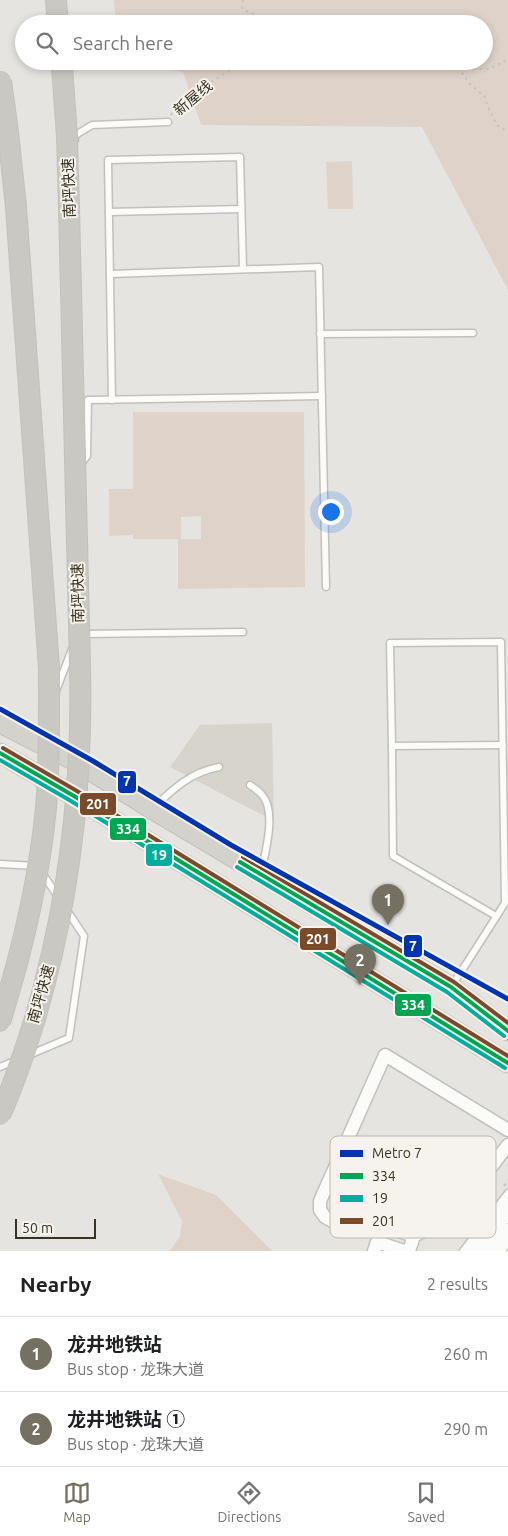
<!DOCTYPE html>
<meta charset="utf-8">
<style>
:root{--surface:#fff;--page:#f2f2f2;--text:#202124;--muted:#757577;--line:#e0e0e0;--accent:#747163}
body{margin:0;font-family:Ubuntu,"Noto Sans SC",sans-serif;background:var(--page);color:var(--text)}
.scale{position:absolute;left:15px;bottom:12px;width:81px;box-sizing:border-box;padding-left:5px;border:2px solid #373320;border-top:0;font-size:14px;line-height:18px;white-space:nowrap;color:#373320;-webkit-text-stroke:4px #f6f2ed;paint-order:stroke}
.you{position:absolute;left:330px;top:511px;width:18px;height:18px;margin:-12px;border:4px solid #fff;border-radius:50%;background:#1a73e8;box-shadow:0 0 0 8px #1a73e833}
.badge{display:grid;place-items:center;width:32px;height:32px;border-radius:50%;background:var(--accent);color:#fff;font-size:16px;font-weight:700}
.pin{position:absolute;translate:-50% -41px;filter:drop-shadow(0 1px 2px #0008)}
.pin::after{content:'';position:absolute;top:26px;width:18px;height:15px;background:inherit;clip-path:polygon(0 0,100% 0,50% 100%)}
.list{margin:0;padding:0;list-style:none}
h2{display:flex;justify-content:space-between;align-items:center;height:65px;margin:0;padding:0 20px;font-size:21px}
h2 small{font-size:16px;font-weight:400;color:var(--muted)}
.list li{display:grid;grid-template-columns:32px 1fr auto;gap:15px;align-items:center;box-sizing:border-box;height:75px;padding:0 20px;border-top:1px solid var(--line)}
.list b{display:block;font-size:19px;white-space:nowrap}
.list p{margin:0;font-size:16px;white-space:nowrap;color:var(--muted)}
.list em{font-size:16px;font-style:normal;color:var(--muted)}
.icon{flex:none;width:28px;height:28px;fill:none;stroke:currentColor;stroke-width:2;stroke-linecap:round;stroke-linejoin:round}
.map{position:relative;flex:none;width:508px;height:1251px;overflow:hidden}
.search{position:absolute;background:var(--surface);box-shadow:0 2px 8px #0003;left:15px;right:15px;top:15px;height:55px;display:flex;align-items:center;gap:12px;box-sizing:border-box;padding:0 18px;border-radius:28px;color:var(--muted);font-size:19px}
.sheet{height:215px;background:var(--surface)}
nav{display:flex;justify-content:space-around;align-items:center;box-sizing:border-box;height:70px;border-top:1px solid var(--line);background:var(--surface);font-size:14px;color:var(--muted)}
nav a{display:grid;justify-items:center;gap:2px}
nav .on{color:var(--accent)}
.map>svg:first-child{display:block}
.built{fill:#d7d4ce}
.green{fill:#dfd2c9;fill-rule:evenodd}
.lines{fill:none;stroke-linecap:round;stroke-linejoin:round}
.service-casing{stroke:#c2c0bc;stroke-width:9}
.minor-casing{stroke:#c2c0bc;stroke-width:15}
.secondary-casing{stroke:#c2bfba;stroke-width:20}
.primary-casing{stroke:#c3c1bb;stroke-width:21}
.trunk-casing{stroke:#c3c1bb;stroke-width:22}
.path{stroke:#c6c5bf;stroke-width:2;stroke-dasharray:2.5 4;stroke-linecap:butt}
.service{stroke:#fbfbfa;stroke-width:6}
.minor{stroke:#fbfbfa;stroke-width:12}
.secondary{stroke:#fbfbfa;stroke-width:18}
.primary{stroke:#d4d2cc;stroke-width:19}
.trunk{stroke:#cac8c2;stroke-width:20}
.trunk-bridge-casing{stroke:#c3c1bb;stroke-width:22;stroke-linecap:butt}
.trunk-bridge{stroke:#cac8c2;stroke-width:20}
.bus-1-casing{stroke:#f6f2ed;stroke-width:8}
.bus-2-casing{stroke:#f6f2ed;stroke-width:8}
.bus-3-casing{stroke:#f6f2ed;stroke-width:8}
.bus-1{stroke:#00a651;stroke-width:4}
.bus-2{stroke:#01ad9c;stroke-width:4}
.bus-3{stroke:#7a4b2a;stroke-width:4}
.metro-1-casing{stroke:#f6f2ed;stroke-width:9}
.metro-1{stroke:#0035ad;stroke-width:5}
.labels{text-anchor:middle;stroke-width:4;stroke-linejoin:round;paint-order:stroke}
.street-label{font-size:15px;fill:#373320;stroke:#f6f2ed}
.key{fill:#f6f2ed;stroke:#bdb9b0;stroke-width:1}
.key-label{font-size:14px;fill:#373320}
.line-badge{stroke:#f6f2ed;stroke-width:2}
.badge-label{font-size:14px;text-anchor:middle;font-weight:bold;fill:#fff}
</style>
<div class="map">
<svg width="508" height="1251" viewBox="0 0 508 1251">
<rect width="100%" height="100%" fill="#e6e4e0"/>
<!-- built -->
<polygon class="built" points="272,723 274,821 170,767 200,725"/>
<!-- green -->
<g class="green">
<polygon points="114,0 508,0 508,290 422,127 201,125 183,72 119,61 484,61 484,24 116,24"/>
<polygon points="352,161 353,209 328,209 326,162"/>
<path d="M 133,412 L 304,412 L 305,587 L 178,589 L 178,539 L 133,539 L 133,535 L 109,536 L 109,489 L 133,489 ZM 201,516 L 201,539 L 181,539 L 181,517 Z"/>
<polygon points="158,1174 216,1195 272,1251 170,1251 180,1236 182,1221"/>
</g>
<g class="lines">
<defs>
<g id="service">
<polyline points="75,140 74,136 92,125 168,122"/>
<polyline points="109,212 241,209"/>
<polyline points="110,274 319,267 326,587"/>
<polyline points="320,334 473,333"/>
<polyline points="112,400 108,160 240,157 243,269"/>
<polyline points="80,465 87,456 88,400 322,396"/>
<polyline points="82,634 243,632"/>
<polyline points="56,691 72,649"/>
<polyline points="392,746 390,643 501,642 505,903 452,986"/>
<path d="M 250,785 C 254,788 259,791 262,795 C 277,811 265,854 261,873"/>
<path d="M 153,808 C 173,789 191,772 219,767"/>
<polyline points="0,864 36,866"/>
<polyline points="42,873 59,898"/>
<polyline points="496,916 393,856 392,746 503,745"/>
<polyline points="29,1055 69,1038 84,936 66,909"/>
<polyline points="0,1067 17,1060"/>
<polyline points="463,1251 508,1193"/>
</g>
<g id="minor">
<polyline points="414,1236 375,1223 334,1222 325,1217 320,1210 320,1201 385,1055 508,1130"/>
<polyline points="374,1251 377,1242 404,1251"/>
<polyline points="409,1251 414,1236 455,1214 508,1145"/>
</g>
<g id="secondary">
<polyline points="475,1251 508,1208"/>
<polyline points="494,1251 508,1233"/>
</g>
<g id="primary">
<polyline points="0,723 75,761 152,809 451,987 508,1031"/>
<polyline points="0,753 74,796 508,1063"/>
</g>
<polyline id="trunk" points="56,0 58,24"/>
</defs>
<!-- service casing -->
<use href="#service" class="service-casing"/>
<!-- minor casing -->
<use href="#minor" class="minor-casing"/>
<!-- secondary casing -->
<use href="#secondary" class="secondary-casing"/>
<!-- primary casing -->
<use href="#primary" class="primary-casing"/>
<!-- trunk casing -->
<use href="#trunk" class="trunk-casing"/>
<!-- path -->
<g class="path">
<polyline points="243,0 242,9 260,17 281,24"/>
<polyline points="322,24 338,19 350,24"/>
<polyline points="439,61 459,69 470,84 486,98 487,105 497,125 508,132"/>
<polyline points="460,69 489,69 508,59"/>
<path d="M 171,115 C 178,101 229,71 245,61"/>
<polyline points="504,1186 508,1180"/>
</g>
<!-- service -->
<use href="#service" class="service"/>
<!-- minor -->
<use href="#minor" class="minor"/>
<!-- secondary -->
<use href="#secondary" class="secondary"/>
<!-- primary -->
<use href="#primary" class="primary"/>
<!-- trunk -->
<use href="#trunk" class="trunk"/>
<defs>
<g id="trunk-bridge">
<path d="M 0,1022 C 22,952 39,881 46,808 C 50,761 49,714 49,668 L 16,207 L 8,132 L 1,81"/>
<path d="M 0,1115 C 15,1082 26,1048 36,1015 C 70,899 83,786 80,666 L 69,208 L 67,136 L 62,67"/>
</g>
</defs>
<!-- trunk-bridge casing -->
<use href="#trunk-bridge" class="trunk-bridge-casing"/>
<!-- trunk-bridge -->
<use href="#trunk-bridge" class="trunk-bridge"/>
<defs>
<g id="bus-1">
<polyline points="0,753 74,796 508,1063"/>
<polyline points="240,862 451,987 508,1031"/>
</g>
<g id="bus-2">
<polyline points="0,760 71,801 505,1068"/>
<polyline points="237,867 447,992 504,1036"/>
</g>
<g id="bus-3">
<polyline points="3,748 77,791 508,1056"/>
<polyline points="243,857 454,982 508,1023"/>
</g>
</defs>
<!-- bus-1 casing -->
<use href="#bus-1" class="bus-1-casing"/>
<!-- bus-2 casing -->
<use href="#bus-2" class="bus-2-casing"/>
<!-- bus-3 casing -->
<use href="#bus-3" class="bus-3-casing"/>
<!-- bus-1 -->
<use href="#bus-1" class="bus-1"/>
<!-- bus-2 -->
<use href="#bus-2" class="bus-2"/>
<!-- bus-3 -->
<use href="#bus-3" class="bus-3"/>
<defs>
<polyline id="metro-1" points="0,709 93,761 231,845 508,999"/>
</defs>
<!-- metro-1 casing -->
<use href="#metro-1" class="metro-1-casing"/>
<!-- metro-1 -->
<use href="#metro-1" class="metro-1"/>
</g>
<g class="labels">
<!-- street labels -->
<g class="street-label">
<text transform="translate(193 98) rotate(-40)" y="5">新屋线</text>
<text transform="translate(69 188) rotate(-92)" y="5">南坪快速</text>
<text transform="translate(78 593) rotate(-91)" y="5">南坪快速</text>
<text transform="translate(41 994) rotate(-74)" y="5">南坪快速</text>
</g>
</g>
<!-- legend -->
<rect x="330" y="1136" width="166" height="102" rx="8" class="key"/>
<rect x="340" y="1150" width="23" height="7" fill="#0035ad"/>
<rect x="340" y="1173" width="23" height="6" fill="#00a651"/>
<rect x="340" y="1195" width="23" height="7" fill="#01ad9c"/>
<rect x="340" y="1218" width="23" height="6" fill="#7a4b2a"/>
<g class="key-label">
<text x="372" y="1158">Metro 7</text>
<text x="372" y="1181">334</text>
<text x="372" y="1203">19</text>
<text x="372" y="1226">201</text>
</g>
<g class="line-badge">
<rect x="117" y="770" width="20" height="24" rx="5" fill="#0035ad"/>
<rect x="79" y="792" width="38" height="24" rx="5" fill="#7a4b2a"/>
<rect x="109" y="817" width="38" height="24" rx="5" fill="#00a651"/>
<rect x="145" y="843" width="28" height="24" rx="5" fill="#01ad9c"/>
<rect x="299" y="927" width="38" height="24" rx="5" fill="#7a4b2a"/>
<rect x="403" y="934" width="20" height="24" rx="5" fill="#0035ad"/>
<rect x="394" y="993" width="38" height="24" rx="5" fill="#00a651"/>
</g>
<g class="badge-label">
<text x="127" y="786">7</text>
<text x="98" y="809">201</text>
<text x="128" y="834">334</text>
<text x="159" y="860">19</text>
<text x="318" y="944">201</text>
<text x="413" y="951">7</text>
<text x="413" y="1010">334</text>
</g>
</svg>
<div class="scale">50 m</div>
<div class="you"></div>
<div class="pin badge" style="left:388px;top:925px">1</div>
<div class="pin badge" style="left:360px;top:985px">2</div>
<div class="search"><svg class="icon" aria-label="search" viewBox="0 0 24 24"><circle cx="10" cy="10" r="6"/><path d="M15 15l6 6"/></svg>Search here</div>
</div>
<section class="sheet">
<h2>Nearby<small>2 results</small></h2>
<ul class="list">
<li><span class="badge">1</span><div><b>龙井地铁站</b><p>Bus stop · 龙珠大道</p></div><em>260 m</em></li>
<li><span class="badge">2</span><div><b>龙井地铁站 ①</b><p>Bus stop · 龙珠大道</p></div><em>290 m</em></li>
</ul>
</section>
<nav>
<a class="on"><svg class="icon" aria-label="map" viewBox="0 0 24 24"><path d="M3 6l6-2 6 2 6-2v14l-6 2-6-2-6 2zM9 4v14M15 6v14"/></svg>Map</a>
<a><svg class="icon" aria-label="directions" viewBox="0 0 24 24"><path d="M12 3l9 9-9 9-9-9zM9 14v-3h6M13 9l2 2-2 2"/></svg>Directions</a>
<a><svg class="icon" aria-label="saved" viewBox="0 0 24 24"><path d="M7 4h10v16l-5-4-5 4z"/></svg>Saved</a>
</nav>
